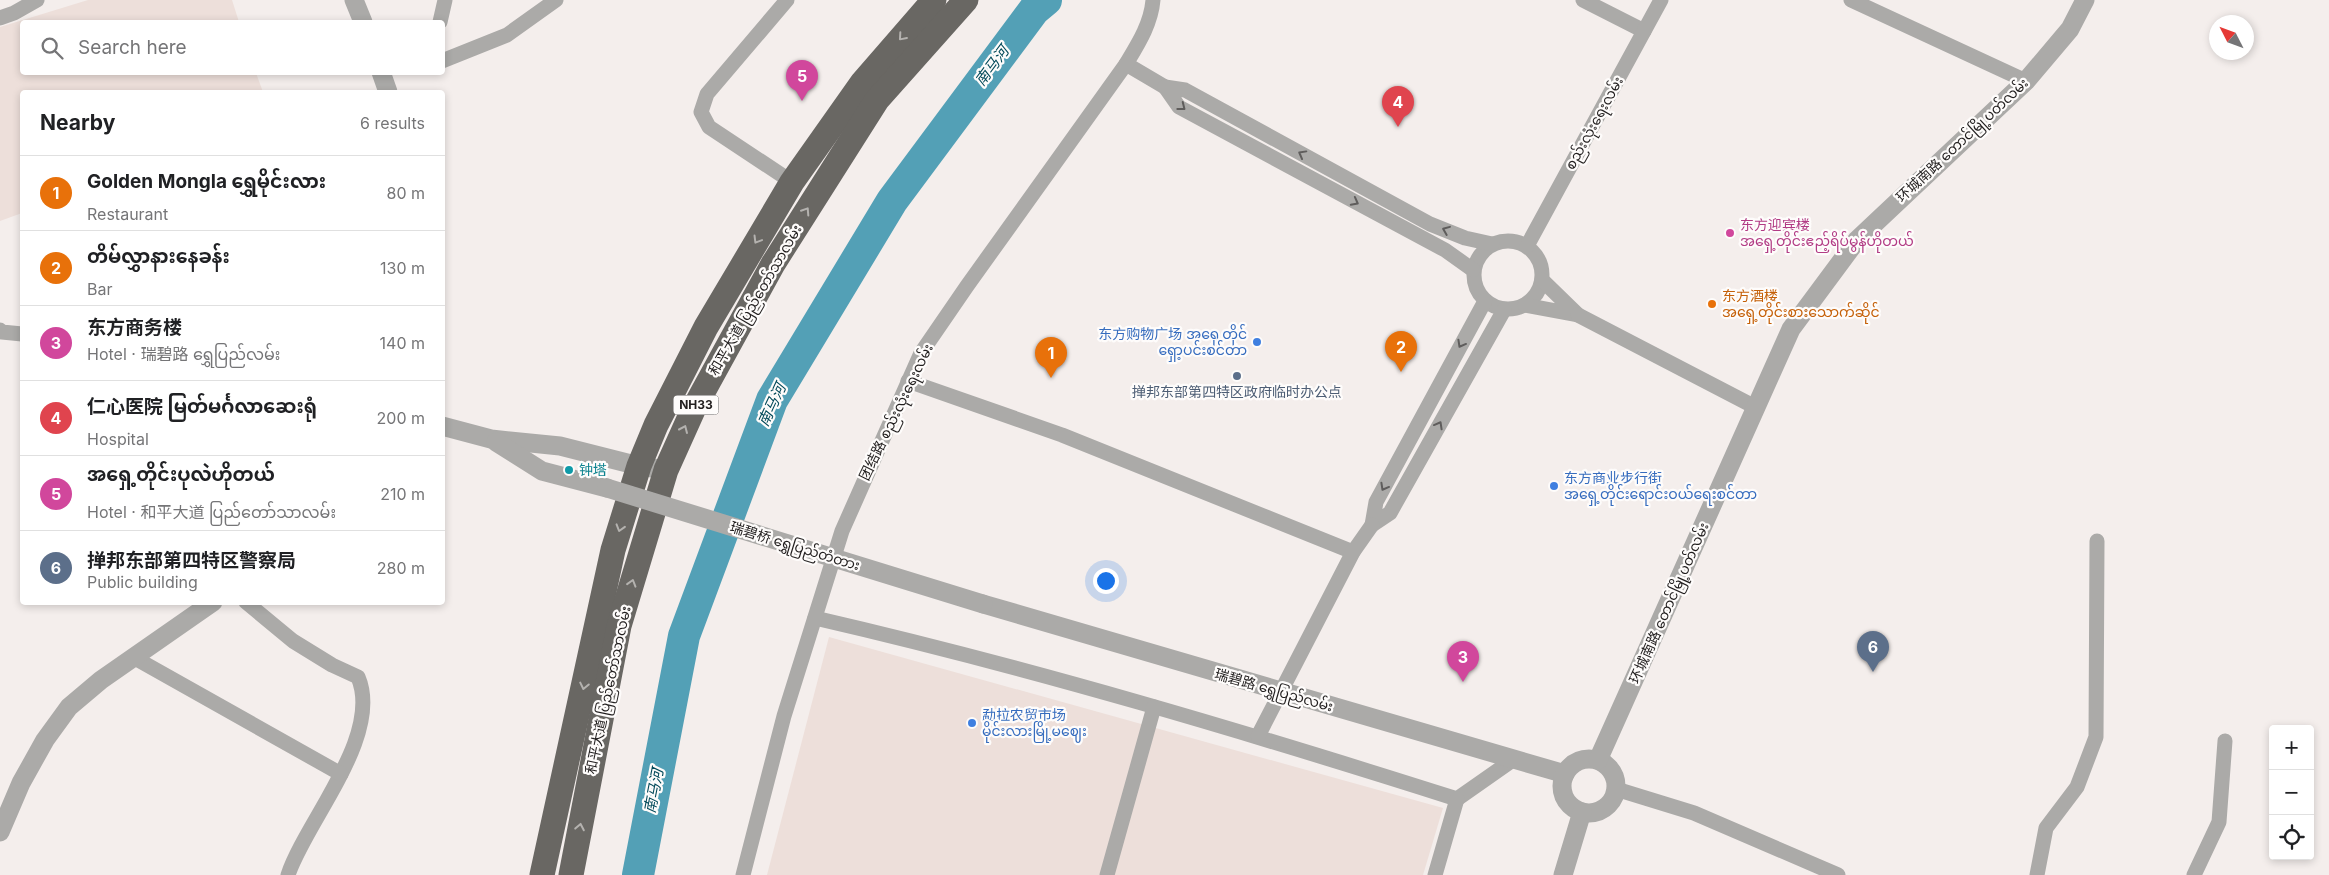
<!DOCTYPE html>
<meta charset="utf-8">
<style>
:root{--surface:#fff;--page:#f2f2f2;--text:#202124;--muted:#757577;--line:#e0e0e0;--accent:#0b8043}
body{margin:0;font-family:Inter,"Noto Sans SC","Noto Sans Myanmar",sans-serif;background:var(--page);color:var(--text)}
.controls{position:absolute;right:15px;bottom:15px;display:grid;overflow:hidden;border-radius:5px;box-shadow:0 2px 8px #0003}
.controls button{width:45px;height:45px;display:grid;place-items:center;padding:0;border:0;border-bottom:1px solid var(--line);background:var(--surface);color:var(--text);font:25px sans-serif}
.compass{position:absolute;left:2209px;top:15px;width:45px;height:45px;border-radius:50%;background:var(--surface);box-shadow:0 2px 8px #0003;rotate:312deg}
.you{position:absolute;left:1105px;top:580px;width:18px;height:18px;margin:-12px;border:4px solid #fff;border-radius:50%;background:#1a73e8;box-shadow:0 0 0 8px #1a73e833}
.badge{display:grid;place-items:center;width:32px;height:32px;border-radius:50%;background:var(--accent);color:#fff;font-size:16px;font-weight:700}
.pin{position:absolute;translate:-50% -41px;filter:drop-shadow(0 1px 2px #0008)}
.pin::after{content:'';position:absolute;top:26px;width:18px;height:15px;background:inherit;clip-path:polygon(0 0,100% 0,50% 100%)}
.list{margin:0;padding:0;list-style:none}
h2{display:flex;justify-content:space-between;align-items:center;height:65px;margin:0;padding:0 20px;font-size:21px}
h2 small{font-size:16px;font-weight:400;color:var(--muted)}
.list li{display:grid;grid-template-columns:32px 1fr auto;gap:15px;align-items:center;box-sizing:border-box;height:75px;padding:0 20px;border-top:1px solid var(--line)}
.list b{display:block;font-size:19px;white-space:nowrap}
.list p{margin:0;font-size:16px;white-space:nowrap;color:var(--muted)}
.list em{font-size:16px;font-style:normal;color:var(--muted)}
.icon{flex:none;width:28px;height:28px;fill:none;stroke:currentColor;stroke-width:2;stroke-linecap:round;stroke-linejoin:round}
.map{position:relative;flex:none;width:2329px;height:875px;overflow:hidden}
.search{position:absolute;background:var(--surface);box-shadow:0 2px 8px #0003;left:20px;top:20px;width:425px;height:55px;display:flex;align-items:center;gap:12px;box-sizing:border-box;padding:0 18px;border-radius:5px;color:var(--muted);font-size:19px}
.panel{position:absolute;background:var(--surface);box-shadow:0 2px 8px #0003;left:20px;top:90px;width:425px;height:515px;border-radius:5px}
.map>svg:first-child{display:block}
.built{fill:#eddfda}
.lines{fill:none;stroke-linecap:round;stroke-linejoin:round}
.river{stroke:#53a0b6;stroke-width:32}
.minor{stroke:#abaaa8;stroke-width:15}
.tertiary{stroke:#abaaa8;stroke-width:19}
.trunk{stroke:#696763;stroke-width:25}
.tertiary-bridge{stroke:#abaaa8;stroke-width:19}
.oneway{stroke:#b4b2af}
.oneway2{stroke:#5f5d5c}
.hotel-dot{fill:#d1479c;stroke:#fefcfb;stroke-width:2}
.food-dot{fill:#e8710a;stroke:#fefcfb;stroke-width:2}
.shop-dot{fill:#3f7fe0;stroke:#fefcfb;stroke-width:2}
.service-dot{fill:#5c6f8a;stroke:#fefcfb;stroke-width:2}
.culture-dot{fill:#0f9aa8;stroke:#fefcfb;stroke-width:2}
.labels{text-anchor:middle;stroke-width:4.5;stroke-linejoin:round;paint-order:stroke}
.shield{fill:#fefcfb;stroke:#636160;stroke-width:1}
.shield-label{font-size:12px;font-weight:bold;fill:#211e1e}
.street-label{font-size:14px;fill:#211e1e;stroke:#fefcfb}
.hotel-label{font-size:14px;fill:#b23c85;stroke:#fefcfb;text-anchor:start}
.food-label{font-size:14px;fill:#c56008;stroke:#fefcfb;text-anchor:start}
.shop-label{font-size:14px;fill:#366cbe;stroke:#fefcfb;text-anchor:start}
.service-label{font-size:14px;fill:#4e5e75;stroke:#fefcfb}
.culture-label{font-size:14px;fill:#0d838f;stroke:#fefcfb;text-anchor:start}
.water-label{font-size:15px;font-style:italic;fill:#004858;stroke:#fefcfb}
</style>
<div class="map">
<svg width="2329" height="875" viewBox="0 0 2329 875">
<rect width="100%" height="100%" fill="#f4eeec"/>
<!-- built -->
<g class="built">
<polygon points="88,0 232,0 239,22 22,22 22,72 256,73 263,92 22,92 22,213 0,221 0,27"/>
<polygon points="829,637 1443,808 1423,875 767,875"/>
</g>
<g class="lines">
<!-- river -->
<polyline class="river" points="638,875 684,636 772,400 892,201 1034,10 1046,0"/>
<!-- minor -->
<g class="minor">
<polyline points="787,0 707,94 701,112 709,127 792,182"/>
<polyline points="1583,0 1644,31"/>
<polyline points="1851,0 2026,81"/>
<polyline points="0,18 14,13 37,0"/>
<polyline points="440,22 445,0"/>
<polyline points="442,61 507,35 556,0"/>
<polyline points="1126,64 1165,87"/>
<circle cx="1508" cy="275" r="34"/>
<polyline points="1527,246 1661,0"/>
<polyline points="1473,270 1445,250 1179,107 1165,87 1185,90 1430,224 1465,238 1492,244"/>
<polyline points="1485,301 1376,502 1372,525 1390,513 1504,310"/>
<polyline points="1525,305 1578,315 1542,280"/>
<polyline points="1578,315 1757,408"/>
<polyline points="0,330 2,332 22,334"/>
<polyline points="908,381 1062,435 1353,552"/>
<path d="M 246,602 L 293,641 L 332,665 L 358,677 C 383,736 306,821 288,875"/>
<path d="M 815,618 C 1032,668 1246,732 1457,799 L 1514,759"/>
<polyline points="133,657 341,774"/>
<polyline points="1258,736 1353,552 1372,525"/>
<polyline points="1616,789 1694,813 1838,875"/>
<path d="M 743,875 L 784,716 L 842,531 L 921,353 L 967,286 L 1126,64 C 1138,44 1151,24 1153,0"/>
<polyline points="1107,875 1154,707"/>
<polyline points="1435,875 1457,799"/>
<polyline points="2037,875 2046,828 2077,787 2096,737 2097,541"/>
<polyline points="2194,875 2219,822 2225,741"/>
</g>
<!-- tertiary -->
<g class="tertiary">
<polyline points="354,0 363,22"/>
<polyline points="381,72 388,92"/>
<polyline points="442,426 491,439 560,446 639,466 666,470"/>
<polyline points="496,442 542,471 607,488"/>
<polyline points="983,604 1565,774"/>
<circle cx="1589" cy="786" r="27"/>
<polyline points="1598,760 1791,329 1857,240 2026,81 2070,29 2085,0"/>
<polyline points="0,832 21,783 45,740 69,707 101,680 213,602"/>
<polyline points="1563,875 1582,812"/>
</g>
<!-- trunk -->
<g class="trunk">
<polyline points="542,875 613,550 639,466 656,425 706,327 792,182 862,83 934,0"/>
<polyline points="571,875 619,626 666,470 693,410 773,264 877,100 966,0"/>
</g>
<!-- tertiary-bridge -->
<polyline class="tertiary-bridge" points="607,488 983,604"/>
</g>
<!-- one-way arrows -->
<defs><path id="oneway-chevron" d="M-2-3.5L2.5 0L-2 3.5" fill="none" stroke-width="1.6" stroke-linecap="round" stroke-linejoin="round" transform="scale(1.25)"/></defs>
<g class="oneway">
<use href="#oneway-chevron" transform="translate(902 37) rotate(131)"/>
<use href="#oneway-chevron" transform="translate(806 211) rotate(-57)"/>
<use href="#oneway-chevron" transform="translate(757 240) rotate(121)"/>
<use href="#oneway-chevron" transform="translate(684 429) rotate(-66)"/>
<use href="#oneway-chevron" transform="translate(620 528) rotate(107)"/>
<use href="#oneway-chevron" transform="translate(632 583) rotate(-73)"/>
<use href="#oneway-chevron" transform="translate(584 686) rotate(102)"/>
<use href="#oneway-chevron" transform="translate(580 827) rotate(-79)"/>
</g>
<g class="oneway2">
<use href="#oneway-chevron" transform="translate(1182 107) rotate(38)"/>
<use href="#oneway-chevron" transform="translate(1302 154) rotate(-151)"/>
<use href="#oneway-chevron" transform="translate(1355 202) rotate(28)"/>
<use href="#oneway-chevron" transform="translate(1446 230) rotate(-158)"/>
<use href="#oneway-chevron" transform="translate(1461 344) rotate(119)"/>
<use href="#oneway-chevron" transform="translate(1439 425) rotate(-61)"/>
<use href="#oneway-chevron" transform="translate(1384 487) rotate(119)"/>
</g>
<!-- markers -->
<circle class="hotel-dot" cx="1730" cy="233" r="5"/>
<circle class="food-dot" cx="1712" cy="304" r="5"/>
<g class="shop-dot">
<circle cx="1257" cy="342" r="5"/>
<circle cx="1554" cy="486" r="5"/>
<circle cx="972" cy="723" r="5"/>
</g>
<circle class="service-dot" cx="1237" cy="376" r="5"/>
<circle class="culture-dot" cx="569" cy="470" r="5"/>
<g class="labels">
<!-- shield labels -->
<rect class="shield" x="673.5" y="395.5" width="45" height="19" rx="4"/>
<g class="shield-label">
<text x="696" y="409">NH33</text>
</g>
<!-- street labels -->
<g class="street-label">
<text transform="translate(1594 123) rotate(-61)" y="5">စည်းလုံးရေးလမ်း</text>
<text transform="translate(1962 140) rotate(-43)" y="5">环城南路 တောင်မြို့ပတ်လမ်း</text>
<text transform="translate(755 300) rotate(-60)" y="5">和平大道 ပြည်တော်သာလမ်း</text>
<text transform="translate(896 412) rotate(-64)" y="5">团结路 စည်းလုံးရေးလမ်း</text>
<text transform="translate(795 546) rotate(17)" y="5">瑞碧桥 ရွှေပြည်တံတား</text>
<text transform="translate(1669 603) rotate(-66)" y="5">环城南路 တောင်မြို့ပတ်လမ်း</text>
<text transform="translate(608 690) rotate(-78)" y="5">和平大道 ပြည်တော်သာလမ်း</text>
<text transform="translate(1274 690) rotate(16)" y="5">瑞碧路 ရွှေပြည်လမ်း</text>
</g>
<!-- hotel labels -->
<g class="hotel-label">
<text x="1740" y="230">东方迎宾楼<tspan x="1740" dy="16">အရှေ့တိုင်းဧည့်ရိပ်မွန်ဟိုတယ်</tspan></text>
</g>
<!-- food labels -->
<g class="food-label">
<text x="1722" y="301">东方酒楼<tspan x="1722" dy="16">အရှေ့တိုင်းစားသောက်ဆိုင်</tspan></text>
</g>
<!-- shop labels -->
<g class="shop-label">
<text x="1247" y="339" text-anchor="end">东方购物广场 အရှေ့တိုင်<tspan x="1247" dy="16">ရှော့ပင်းစင်တာ</tspan></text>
<text x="1564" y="483">东方商业步行街<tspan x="1564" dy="16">အရှေ့တိုင်းရောင်းဝယ်ရေးစင်တာ</tspan></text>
<text x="982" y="720">勐拉农贸市场<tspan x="982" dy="16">မိုင်းလားမြို့မဈေး</tspan></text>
</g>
<!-- service labels -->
<g class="service-label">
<text x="1237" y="397">掸邦东部第四特区政府临时办公点</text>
</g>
<!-- culture labels -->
<g class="culture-label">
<text x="579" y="475">钟塔</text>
</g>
<!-- water labels -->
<g class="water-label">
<text transform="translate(992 66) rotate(-53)" y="5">南马河</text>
<text transform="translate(772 405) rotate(-65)" y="5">南马河</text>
<text transform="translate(654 791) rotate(-79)" y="5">南马河</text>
</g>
</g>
</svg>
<div class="controls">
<button>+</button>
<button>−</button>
<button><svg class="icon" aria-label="locate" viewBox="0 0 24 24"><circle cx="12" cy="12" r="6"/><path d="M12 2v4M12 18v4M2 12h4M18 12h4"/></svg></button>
</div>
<svg class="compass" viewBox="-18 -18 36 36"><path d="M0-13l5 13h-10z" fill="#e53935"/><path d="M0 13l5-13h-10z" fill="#757577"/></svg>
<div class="you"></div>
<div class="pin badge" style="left:1051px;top:378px;background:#e8710a">1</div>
<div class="pin badge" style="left:1401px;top:372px;background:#e8710a">2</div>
<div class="pin badge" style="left:1463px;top:682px;background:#d1479c">3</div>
<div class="pin badge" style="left:1398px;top:127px;background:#e0444e">4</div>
<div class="pin badge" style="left:802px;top:101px;background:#d1479c">5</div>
<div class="pin badge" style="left:1873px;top:672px;background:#5c6f8a">6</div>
<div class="search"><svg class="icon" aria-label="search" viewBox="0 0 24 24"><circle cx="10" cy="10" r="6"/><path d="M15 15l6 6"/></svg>Search here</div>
<section class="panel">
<h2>Nearby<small>6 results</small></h2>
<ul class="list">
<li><span class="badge" style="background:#e8710a">1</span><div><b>Golden Mongla ရွှေမိုင်းလား</b><p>Restaurant</p></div><em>80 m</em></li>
<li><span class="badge" style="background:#e8710a">2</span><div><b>တိမ်လွှာနားနေခန်း</b><p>Bar</p></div><em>130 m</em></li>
<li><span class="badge" style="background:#d1479c">3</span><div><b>东方商务楼</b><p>Hotel · 瑞碧路 ရွှေပြည်လမ်း</p></div><em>140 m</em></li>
<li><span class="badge" style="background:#e0444e">4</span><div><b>仁心医院 မြတ်မင်္ဂလာဆေးရုံ</b><p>Hospital</p></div><em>200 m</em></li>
<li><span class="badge" style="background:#d1479c">5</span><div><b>အရှေ့တိုင်းပုလဲဟိုတယ်</b><p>Hotel · 和平大道 ပြည်တော်သာလမ်း</p></div><em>210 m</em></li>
<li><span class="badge" style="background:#5c6f8a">6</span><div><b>掸邦东部第四特区警察局</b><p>Public building</p></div><em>280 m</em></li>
</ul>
</section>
</div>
